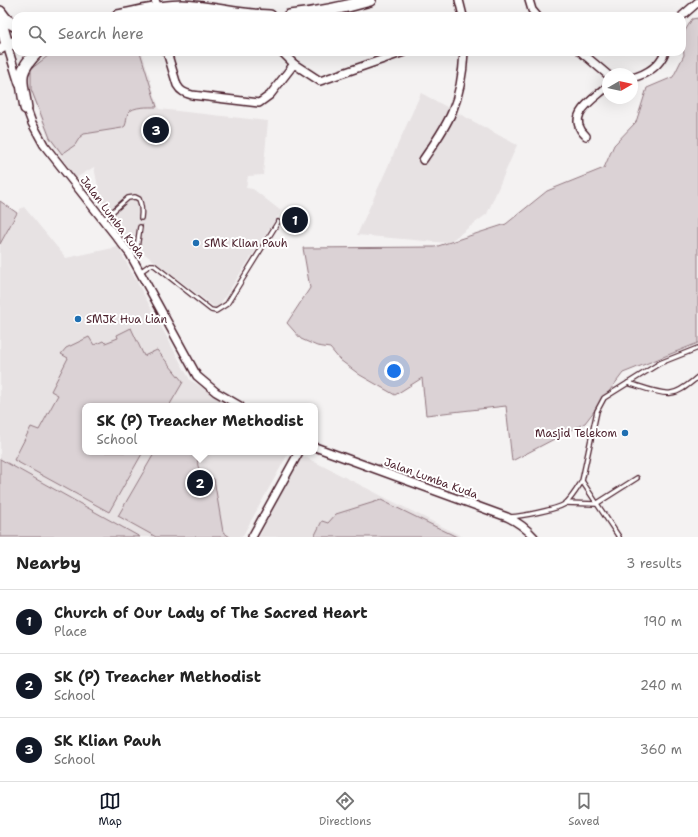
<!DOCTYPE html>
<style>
:root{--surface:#fff;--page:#f6f6f6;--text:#222;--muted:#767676;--line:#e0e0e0;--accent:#111827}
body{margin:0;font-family:"Shantell Sans",sans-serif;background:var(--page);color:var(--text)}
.compass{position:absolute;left:602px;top:68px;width:36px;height:36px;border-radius:50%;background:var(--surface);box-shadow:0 4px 16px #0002;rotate:81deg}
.you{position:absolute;left:394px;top:371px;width:14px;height:14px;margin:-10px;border:3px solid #fff;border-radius:50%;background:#1a73e8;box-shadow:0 0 0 6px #1a73e833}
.badge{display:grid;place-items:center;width:26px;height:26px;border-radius:50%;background:var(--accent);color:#fff;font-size:13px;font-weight:700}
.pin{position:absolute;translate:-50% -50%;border:2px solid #fff;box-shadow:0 1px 4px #0006}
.popup{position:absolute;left:82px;top:403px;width:236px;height:52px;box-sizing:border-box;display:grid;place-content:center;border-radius:8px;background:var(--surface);filter:drop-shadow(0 1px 3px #0005);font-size:13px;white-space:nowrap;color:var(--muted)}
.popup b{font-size:15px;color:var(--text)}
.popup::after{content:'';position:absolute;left:50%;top:100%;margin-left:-8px;border:8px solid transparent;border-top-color:var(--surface)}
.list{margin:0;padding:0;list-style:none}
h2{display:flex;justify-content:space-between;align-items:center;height:52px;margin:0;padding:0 16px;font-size:17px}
h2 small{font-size:13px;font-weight:400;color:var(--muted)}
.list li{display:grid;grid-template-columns:26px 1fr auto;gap:12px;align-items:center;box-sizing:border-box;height:64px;padding:0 16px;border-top:1px solid var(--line)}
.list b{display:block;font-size:15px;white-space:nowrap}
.list p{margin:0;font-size:13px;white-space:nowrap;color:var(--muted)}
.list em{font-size:13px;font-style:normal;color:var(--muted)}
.icon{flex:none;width:22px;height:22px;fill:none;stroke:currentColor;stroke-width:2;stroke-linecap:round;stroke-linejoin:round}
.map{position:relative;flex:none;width:698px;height:537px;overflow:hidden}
.search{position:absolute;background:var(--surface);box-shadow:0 4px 16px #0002;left:12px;right:12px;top:12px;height:44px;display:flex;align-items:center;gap:10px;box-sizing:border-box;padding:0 14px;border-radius:12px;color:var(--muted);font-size:15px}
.sheet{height:244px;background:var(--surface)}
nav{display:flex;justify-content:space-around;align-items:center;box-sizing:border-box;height:56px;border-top:1px solid var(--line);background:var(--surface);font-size:11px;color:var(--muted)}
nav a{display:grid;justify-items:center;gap:2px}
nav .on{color:var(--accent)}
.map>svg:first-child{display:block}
.built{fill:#e7e2e3}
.green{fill:#dbd2d5;stroke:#927880}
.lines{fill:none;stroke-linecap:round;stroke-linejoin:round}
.service-casing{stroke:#4a1f2b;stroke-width:6}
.minor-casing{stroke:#4a1f2b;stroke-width:10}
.tertiary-casing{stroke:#4a1f2b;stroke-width:12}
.primary-casing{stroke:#4a1f2b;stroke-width:14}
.service{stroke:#fff;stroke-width:3.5}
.minor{stroke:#fff;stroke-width:7}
.tertiary{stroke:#fff;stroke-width:9}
.primary{stroke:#fff;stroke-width:11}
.poi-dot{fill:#1f6fb2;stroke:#fff;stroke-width:1.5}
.labels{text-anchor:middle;stroke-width:4;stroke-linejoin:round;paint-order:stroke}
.street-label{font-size:11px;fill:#4a1f2b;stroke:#fff}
.poi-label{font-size:11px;fill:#4a1f2b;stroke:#fff;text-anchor:start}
</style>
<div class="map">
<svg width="698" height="537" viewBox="0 0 698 537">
<rect width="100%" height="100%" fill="#f4f2f2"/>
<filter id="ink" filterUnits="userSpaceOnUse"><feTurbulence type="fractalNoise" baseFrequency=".025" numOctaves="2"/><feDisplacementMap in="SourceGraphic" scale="8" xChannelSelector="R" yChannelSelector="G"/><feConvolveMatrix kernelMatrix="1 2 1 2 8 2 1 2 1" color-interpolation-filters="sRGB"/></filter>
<g filter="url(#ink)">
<!-- built -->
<g class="built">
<polygon points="50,52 142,52 159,109 268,121 263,175 248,176 246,188 253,189 281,211 217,309 137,248 127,238 105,209 100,197 94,167 76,178 49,139 29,89 29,68"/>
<polygon points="421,93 517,145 487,214 448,243 357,235"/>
<polygon points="24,207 66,258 118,247 190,380 233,406 85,406 85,452 289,452 242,537 140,537 0,459 0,244 20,209"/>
<polygon points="301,455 463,537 259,537"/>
</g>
<!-- green -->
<g class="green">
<polygon points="698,18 698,343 623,373 585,423 512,461 506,406 426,415 422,378 395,395 360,375 340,360 330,348 317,346 301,339 287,323 310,288 303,248 435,247 506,224 547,191 604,168 614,145 636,122 647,88 673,77 684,55 682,36 692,19"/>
<path d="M 53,52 L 140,52 L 157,107 C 149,107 133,106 128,113 C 126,117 127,122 125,126 L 122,128 L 84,134 L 80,137 L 75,145 L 62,154 L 50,138 L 31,89 L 31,69 Z"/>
<polygon points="0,201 17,213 0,244"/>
<polygon points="131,328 144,356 157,350 183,382 169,406 85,406 85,452 143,452 109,512 14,460 31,427 39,430 58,395 51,391 68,358 61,354 66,348 89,337 94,345 103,341 105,343 118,338 117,335"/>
<path d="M 155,452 L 196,452 C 198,457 197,461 198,466 C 200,473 208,476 214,479 L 223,532 L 230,537 L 156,537 L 118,516 Z"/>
<polygon points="0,459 140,537 0,537"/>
<polygon points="381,500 457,537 314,537 322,521 328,523 336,514"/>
</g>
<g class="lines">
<defs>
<g id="service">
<path d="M 103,220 L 128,198 L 135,197 L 139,199 C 142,206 142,211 141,218"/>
<polyline points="130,254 137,248 140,227"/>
<polyline points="140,272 150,265 154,265 211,310 216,311 227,304 278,222"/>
<path d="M 628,383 C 639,386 660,395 671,393 C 681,392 690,383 698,377"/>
<polyline points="582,481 597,411 604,398 660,363 698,348"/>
<polyline points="565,503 596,504 637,478"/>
<path d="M 510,517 C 522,516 555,510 565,504 C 572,498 577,489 582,481 L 619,537"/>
</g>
<g id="minor">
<polyline points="155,0 158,8"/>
<polyline points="459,0 463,16"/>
<polyline points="529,0 532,10 537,16"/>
<polyline points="682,16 698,2"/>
<polyline points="7,45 19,84"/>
<path d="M 167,52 L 177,85 C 181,92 185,93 192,95 L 259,103 L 270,95 L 294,64 L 320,81 L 404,52"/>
<polyline points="282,52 294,64"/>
<polyline points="581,52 608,75"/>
<path d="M 632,78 C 647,74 659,67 665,52"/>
<polyline points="25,104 32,123 44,145 130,254 197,376 216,392 240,406"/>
<path d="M 586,136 C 564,115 593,100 608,86"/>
<path d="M 423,160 C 433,145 445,129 452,112 C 460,93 463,73 464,52"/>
<path d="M 315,447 L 507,517 C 518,522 526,528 534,537"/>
<polyline points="252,537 299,452"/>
</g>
<polyline id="tertiary" points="0,49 7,45"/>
<g id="primary">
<polyline points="0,12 6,20 16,26"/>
<path d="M 118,16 C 139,12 160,6 182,6 C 211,7 240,16 270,16"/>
<path d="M 289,16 C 317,13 343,8 370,0"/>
<polyline points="0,19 7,45 16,42"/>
<path d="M 26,108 C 22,80 15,74 37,52"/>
</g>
</defs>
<!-- service casing -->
<use href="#service" class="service-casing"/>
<!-- minor casing -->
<use href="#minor" class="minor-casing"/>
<!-- tertiary casing -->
<use href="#tertiary" class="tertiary-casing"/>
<!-- primary casing -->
<use href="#primary" class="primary-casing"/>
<!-- service -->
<use href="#service" class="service"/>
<!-- minor -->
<use href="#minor" class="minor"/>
<!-- tertiary -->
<use href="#tertiary" class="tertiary"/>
<!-- primary -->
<use href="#primary" class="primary"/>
</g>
</g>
<!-- markers -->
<g class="poi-dot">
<circle cx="196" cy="243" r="4"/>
<circle cx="78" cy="319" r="4"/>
<circle cx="625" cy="433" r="4"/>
</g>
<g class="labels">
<!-- street labels -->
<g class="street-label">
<text transform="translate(113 217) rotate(53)" y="4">Jalan Lumba Kuda</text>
<text transform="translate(431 478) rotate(20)" y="4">Jalan Lumba Kuda</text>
</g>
<!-- poi labels -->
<g class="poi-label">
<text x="204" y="247">SMK Klian Pauh</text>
<text x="86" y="323">SMJK Hua Lian</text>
<text x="617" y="437" text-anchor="end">Masjid Telekom</text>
</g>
</g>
</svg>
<svg class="compass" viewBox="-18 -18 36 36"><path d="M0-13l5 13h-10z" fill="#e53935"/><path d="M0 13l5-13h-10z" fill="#767676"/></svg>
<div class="you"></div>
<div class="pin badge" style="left:295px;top:220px">1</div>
<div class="pin badge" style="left:200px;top:483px">2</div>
<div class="popup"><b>SK (P) Treacher Methodist</b>School</div>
<div class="pin badge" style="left:156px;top:130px">3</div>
<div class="search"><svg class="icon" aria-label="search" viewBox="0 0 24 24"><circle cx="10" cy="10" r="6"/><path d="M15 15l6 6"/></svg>Search here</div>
</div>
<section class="sheet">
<h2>Nearby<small>3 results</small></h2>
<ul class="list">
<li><span class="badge">1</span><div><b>Church of Our Lady of The Sacred Heart</b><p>Place</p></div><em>190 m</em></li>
<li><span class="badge">2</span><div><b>SK (P) Treacher Methodist</b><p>School</p></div><em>240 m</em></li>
<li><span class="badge">3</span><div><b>SK Klian Pauh</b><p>School</p></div><em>360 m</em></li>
</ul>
</section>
<nav>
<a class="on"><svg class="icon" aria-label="map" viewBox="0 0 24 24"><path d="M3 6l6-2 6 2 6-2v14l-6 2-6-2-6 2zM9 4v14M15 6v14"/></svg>Map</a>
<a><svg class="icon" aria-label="directions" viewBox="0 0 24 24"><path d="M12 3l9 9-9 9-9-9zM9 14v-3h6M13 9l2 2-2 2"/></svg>Directions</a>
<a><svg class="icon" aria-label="saved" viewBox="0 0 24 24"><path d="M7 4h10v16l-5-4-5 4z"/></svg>Saved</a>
</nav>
